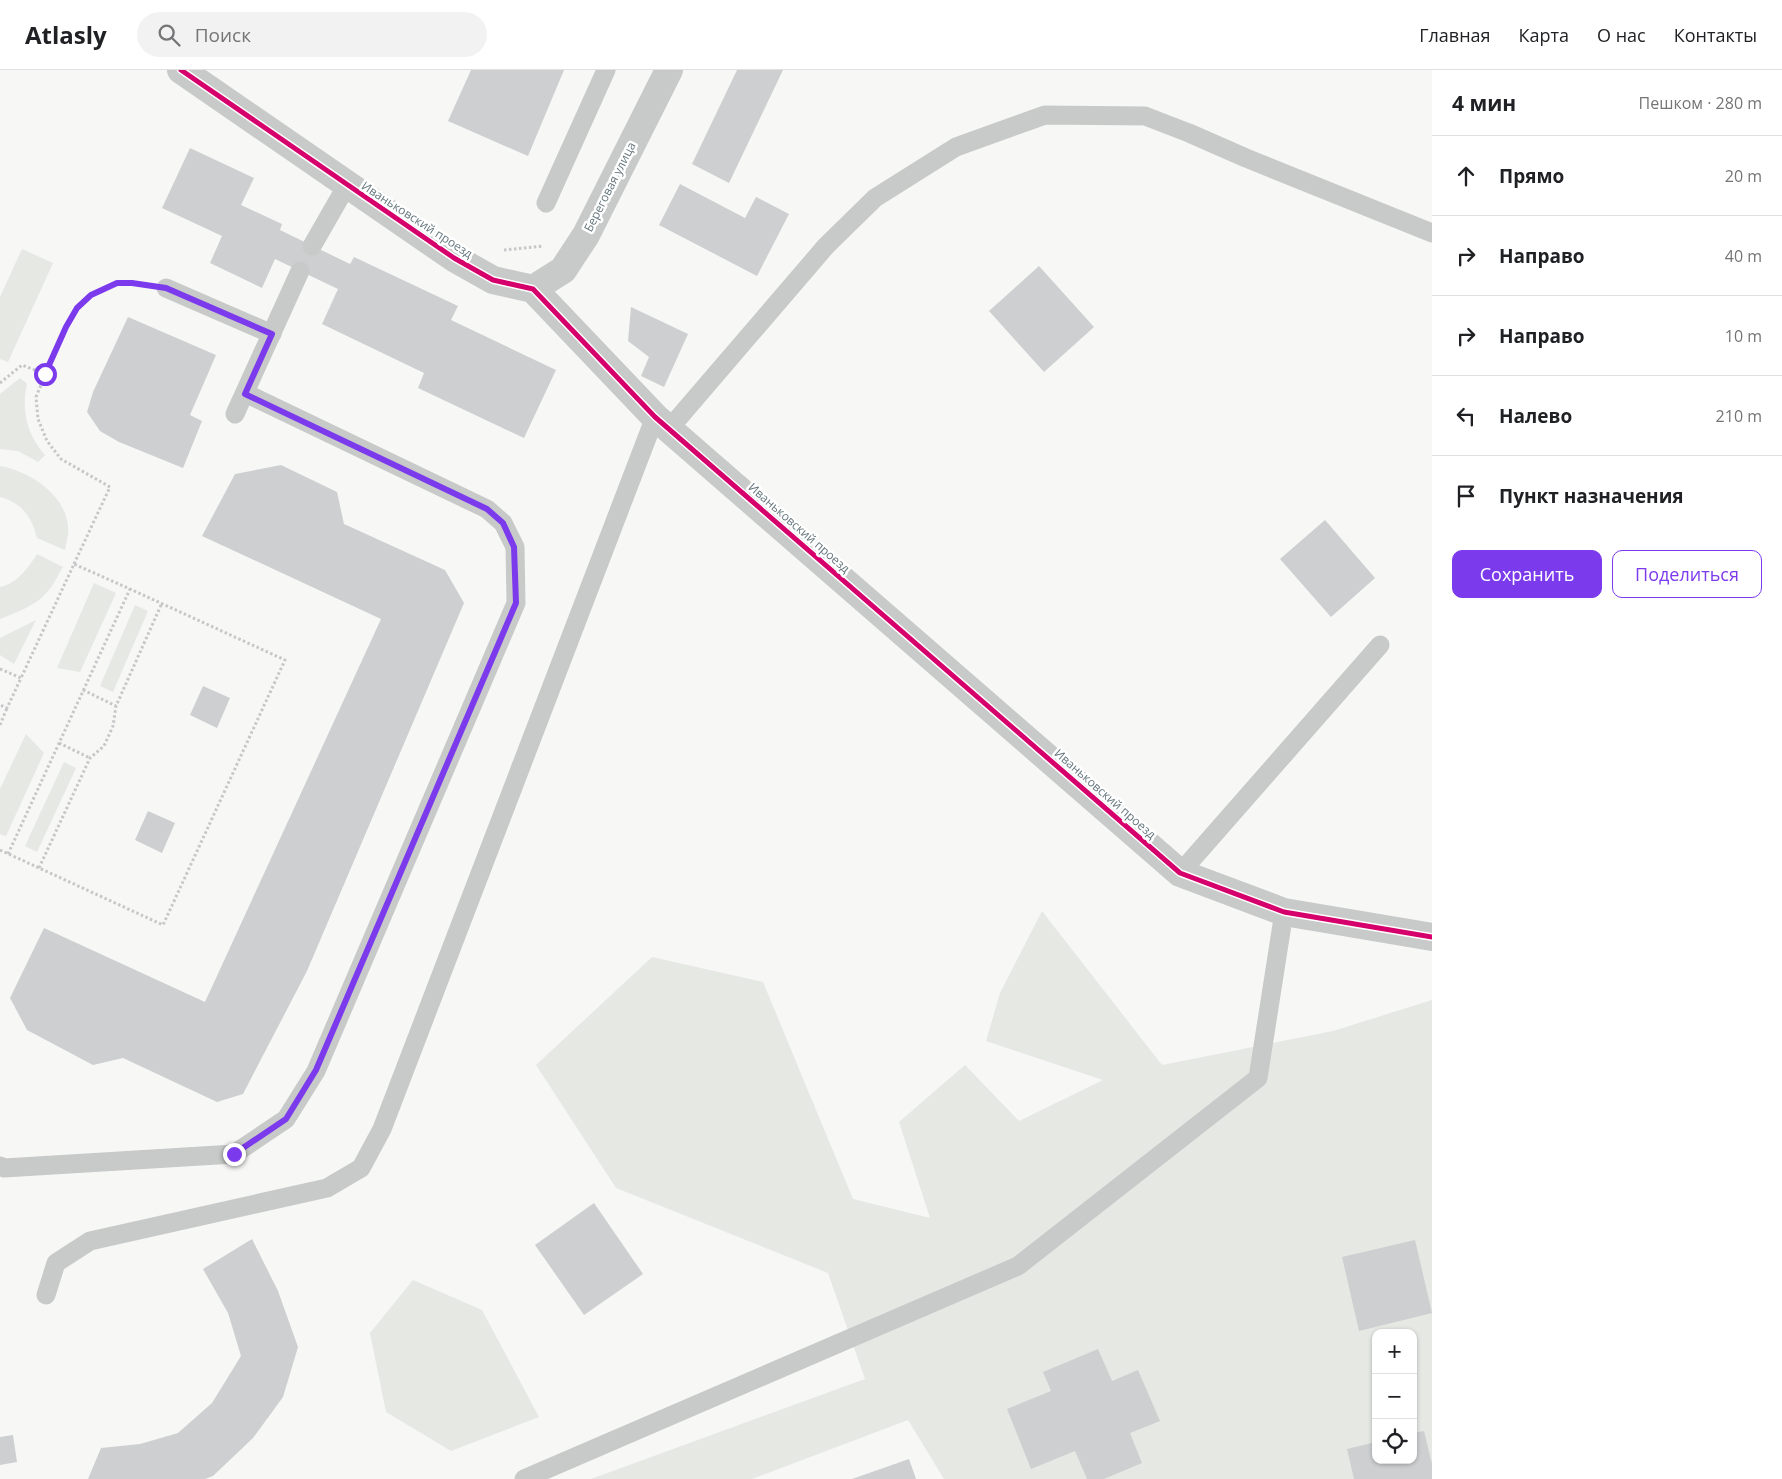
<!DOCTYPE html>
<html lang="ru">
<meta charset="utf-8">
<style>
:root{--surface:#fff;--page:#f2f2f2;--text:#202124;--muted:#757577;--line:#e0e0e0;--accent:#7c3aed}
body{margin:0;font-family:"Open Sans",sans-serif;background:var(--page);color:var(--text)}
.controls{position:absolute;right:15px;bottom:15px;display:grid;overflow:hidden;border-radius:10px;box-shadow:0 1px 4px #0004}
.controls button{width:45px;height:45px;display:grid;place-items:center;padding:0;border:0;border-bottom:1px solid var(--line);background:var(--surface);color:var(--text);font:25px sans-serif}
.stop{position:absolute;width:15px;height:15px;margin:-11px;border:4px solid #7c3aed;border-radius:50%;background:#fff}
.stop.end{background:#7c3aed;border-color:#fff;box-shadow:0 1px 5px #0008}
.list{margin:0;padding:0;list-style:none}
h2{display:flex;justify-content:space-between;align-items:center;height:65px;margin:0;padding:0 20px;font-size:21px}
h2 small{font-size:16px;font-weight:400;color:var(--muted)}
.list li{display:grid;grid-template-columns:32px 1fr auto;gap:15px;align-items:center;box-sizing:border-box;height:80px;padding:0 20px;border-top:1px solid var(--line)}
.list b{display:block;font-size:19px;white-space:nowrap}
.list em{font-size:16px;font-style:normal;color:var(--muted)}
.actions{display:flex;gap:10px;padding:15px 20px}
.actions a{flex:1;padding:11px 0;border:1px solid var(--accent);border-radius:10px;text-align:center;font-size:18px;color:var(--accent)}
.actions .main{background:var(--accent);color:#fff}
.icon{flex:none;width:28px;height:28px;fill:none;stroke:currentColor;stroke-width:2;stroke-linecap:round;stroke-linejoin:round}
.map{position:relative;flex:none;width:1432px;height:1409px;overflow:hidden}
header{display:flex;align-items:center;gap:30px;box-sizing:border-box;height:70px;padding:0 25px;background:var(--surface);border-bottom:1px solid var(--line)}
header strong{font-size:24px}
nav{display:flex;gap:28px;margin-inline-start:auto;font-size:18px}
.search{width:350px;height:45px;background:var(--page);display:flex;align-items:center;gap:12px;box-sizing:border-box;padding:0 18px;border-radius:28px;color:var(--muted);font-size:19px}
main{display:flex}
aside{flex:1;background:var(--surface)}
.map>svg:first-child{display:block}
.green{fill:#e6e8e4;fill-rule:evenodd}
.building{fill:#cdcfd0}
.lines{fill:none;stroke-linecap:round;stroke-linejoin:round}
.path{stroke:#c6c7c8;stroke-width:3;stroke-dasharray:2.5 2.5;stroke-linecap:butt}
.service{stroke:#c8caca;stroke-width:19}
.minor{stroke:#c8caca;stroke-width:28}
.cycleway-casing{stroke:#fff;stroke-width:8}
.cycleway{stroke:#d6006c;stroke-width:5}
.route{stroke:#7c3aed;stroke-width:6}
.labels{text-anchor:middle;stroke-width:5;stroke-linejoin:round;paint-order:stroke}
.street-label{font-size:12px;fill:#66777e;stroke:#fff}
</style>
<header>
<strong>Atlasly</strong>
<div class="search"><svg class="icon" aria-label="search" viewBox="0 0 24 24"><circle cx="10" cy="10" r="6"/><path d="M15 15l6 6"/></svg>Поиск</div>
<nav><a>Главная</a><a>Карта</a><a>О нас</a><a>Контакты</a></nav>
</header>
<main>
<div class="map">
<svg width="1432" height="1409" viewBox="0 0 1432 1409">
<rect width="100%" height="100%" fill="#f7f7f6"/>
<!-- green -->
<g class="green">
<polygon points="22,179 53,193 8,292 0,289 0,227"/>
<path d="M 20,308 L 27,314 C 21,340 27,365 45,385 L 38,392 L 18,381 L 0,379 L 0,324 Z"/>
<path d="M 0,396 C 8,397 15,400 22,403 C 46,413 71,436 68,465 C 67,470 66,475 65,480 L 37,468 C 32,447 22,433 0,427 Z"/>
<path d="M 37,484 L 63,497 C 58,505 54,514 48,521 C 36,536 17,542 0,549 L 0,517 C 17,514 28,498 37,484 Z"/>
<polygon points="94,513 116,523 80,602 57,598"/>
<polygon points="135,535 148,541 113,622 100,616"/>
<polygon points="36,550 14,594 0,585 0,568"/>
<polygon points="26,664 44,683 6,766 0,764 0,719"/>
<polygon points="64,692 76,698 37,782 25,776"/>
<path d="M 1042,841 L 1162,995 L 1333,961 L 1432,930 L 1432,1409 L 944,1409 L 908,1350 L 752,1409 L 591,1409 L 865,1309 L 828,1203 L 616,1118 L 536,995 L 652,887 L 763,912 L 853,1129 L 930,1148 L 899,1052 L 965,995 L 1019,1051 L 1103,1010 L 986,971 L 1000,923 ZM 1376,1263 L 1413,1263 L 1413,1390 L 1376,1390 Z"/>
<polygon points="413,1210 482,1240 539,1347 451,1381 386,1342 370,1263"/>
</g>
<!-- building -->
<g class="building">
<polygon points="471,0 564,0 528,86 448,51"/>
<polygon points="737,0 783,0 729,113 692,94"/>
<polygon points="190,78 254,108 241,135 282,154 280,160 350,194 354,187 458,236 451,250 556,300 524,368 418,318 424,303 322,254 338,219 275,189 262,218 210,193 222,166 162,138"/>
<polygon points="680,114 745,148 756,127 789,144 757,206 659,155"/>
<polygon points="1039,196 1094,257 1044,302 989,241"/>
<polygon points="631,237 688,264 664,317 641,306 649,287 628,271"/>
<polygon points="128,247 216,285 190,345 202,351 183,398 119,372 100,361 87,342 93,322"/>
<polygon points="281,395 337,422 344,454 445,500 464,533 307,901 243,1024 217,1032 123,988 93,995 27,960 10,928 44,858 205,932 381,549 202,466 235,404"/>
<polygon points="1325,450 1375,508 1331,547 1280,489"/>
<polygon points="203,616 230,628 217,658 190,645"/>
<polygon points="148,741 175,753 162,783 135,770"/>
<polygon points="594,1133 643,1204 584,1245 535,1175"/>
<polygon points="252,1169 278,1221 298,1277 283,1327 253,1368 213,1406 205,1409 88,1409 101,1378 140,1374 178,1363 212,1333 241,1286 228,1243 203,1199"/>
<polygon points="1415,1170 1432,1243 1359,1261 1342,1187"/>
<polygon points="1098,1279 1112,1311 1138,1300 1160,1351 1130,1363 1142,1393 1104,1409 1087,1409 1075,1381 1031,1399 1007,1339 1051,1321 1043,1302"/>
<polygon points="1424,1361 1432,1394 1432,1409 1354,1409 1347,1379 1376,1372 1376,1390 1413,1390 1413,1363"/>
<polygon points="13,1365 17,1392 0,1395 0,1367"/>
<polygon points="909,1389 916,1409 852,1409"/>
</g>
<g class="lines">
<!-- path -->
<g class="path">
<polyline points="504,180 543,176"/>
<polyline points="0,313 22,295 45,304"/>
<polyline points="74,494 110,417 61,389 47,371 38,349 36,327 56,278 77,238 91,225 117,213 143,214"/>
<polyline points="0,599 21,608 7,638 0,635"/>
<polyline points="83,620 116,636"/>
<polyline points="0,655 7,638"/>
<polyline points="59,673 90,688"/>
<polyline points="0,780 163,855 285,590 130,519"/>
<polyline points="8,784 130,519 74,494 21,608"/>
<polyline points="39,798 90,688 104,676 113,656 116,636 162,533"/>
</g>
<!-- service -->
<g class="service">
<polyline points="546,133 606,0"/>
<polyline points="312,176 347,115"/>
<polyline points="166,218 272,264"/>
<polyline points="235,344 300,201"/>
<polyline points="669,359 826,176 875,128 956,77 1045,45 1145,46 1189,63 1246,88 1432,163"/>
<polyline points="1180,803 1380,575"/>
<polyline points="0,1096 4,1098 234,1084 286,1049 316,1001 516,533 515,477 503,453 487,439 245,323"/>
<polyline points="46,1225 56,1193 90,1171 327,1118 361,1098 382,1059 655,347"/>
<polyline points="524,1409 1018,1196 1258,1008 1284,842"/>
</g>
<!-- minor -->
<g class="minor">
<polyline points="181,0 454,188 493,210 533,219 655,347 1180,803 1284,842 1432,867"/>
<polyline points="533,219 563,200 586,165 669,0"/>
</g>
<defs>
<polyline id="cycleway" points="181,0 454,188 493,210 533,219 655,347 1180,803 1284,842 1432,867"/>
</defs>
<!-- cycleway casing -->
<use href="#cycleway" class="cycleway-casing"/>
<!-- cycleway -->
<use href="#cycleway" class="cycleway"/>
</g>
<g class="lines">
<!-- route -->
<polyline class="route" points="45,304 66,257 77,238 91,225 117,213 132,213 166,218 272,264 245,324 487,439 503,453 514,477 516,533 316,1000 286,1049 234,1084"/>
</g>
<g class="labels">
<!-- street labels -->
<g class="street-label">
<text transform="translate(610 117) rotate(-63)" y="4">Береговая улица</text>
<text transform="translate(417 150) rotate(33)" y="4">Иваньковский проезд</text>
<text transform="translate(799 458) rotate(41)" y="4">Иваньковский проезд</text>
<text transform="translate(1105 724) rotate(41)" y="4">Иваньковский проезд</text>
</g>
</g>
</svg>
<div class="controls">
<button>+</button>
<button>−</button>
<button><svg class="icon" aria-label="locate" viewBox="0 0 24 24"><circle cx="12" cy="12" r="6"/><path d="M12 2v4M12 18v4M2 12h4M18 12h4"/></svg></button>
</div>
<div class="stop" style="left:45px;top:304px"></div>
<div class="stop end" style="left:234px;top:1084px"></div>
</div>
<aside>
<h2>4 мин<small>Пешком · 280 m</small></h2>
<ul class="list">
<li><svg class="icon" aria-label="ahead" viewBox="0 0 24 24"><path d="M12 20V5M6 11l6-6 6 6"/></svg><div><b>Прямо</b></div><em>20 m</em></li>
<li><svg class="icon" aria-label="right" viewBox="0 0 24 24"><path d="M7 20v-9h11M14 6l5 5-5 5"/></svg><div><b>Направо</b></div><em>40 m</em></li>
<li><svg class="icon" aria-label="right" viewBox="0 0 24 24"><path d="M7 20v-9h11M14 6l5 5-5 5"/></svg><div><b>Направо</b></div><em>10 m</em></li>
<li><svg class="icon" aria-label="left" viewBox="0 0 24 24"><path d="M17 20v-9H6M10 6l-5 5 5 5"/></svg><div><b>Налево</b></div><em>210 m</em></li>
<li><svg class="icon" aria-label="arrive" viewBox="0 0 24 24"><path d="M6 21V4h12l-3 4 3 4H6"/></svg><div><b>Пункт назначения</b></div></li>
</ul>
<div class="actions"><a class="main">Сохранить</a><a>Поделиться</a></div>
</aside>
</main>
